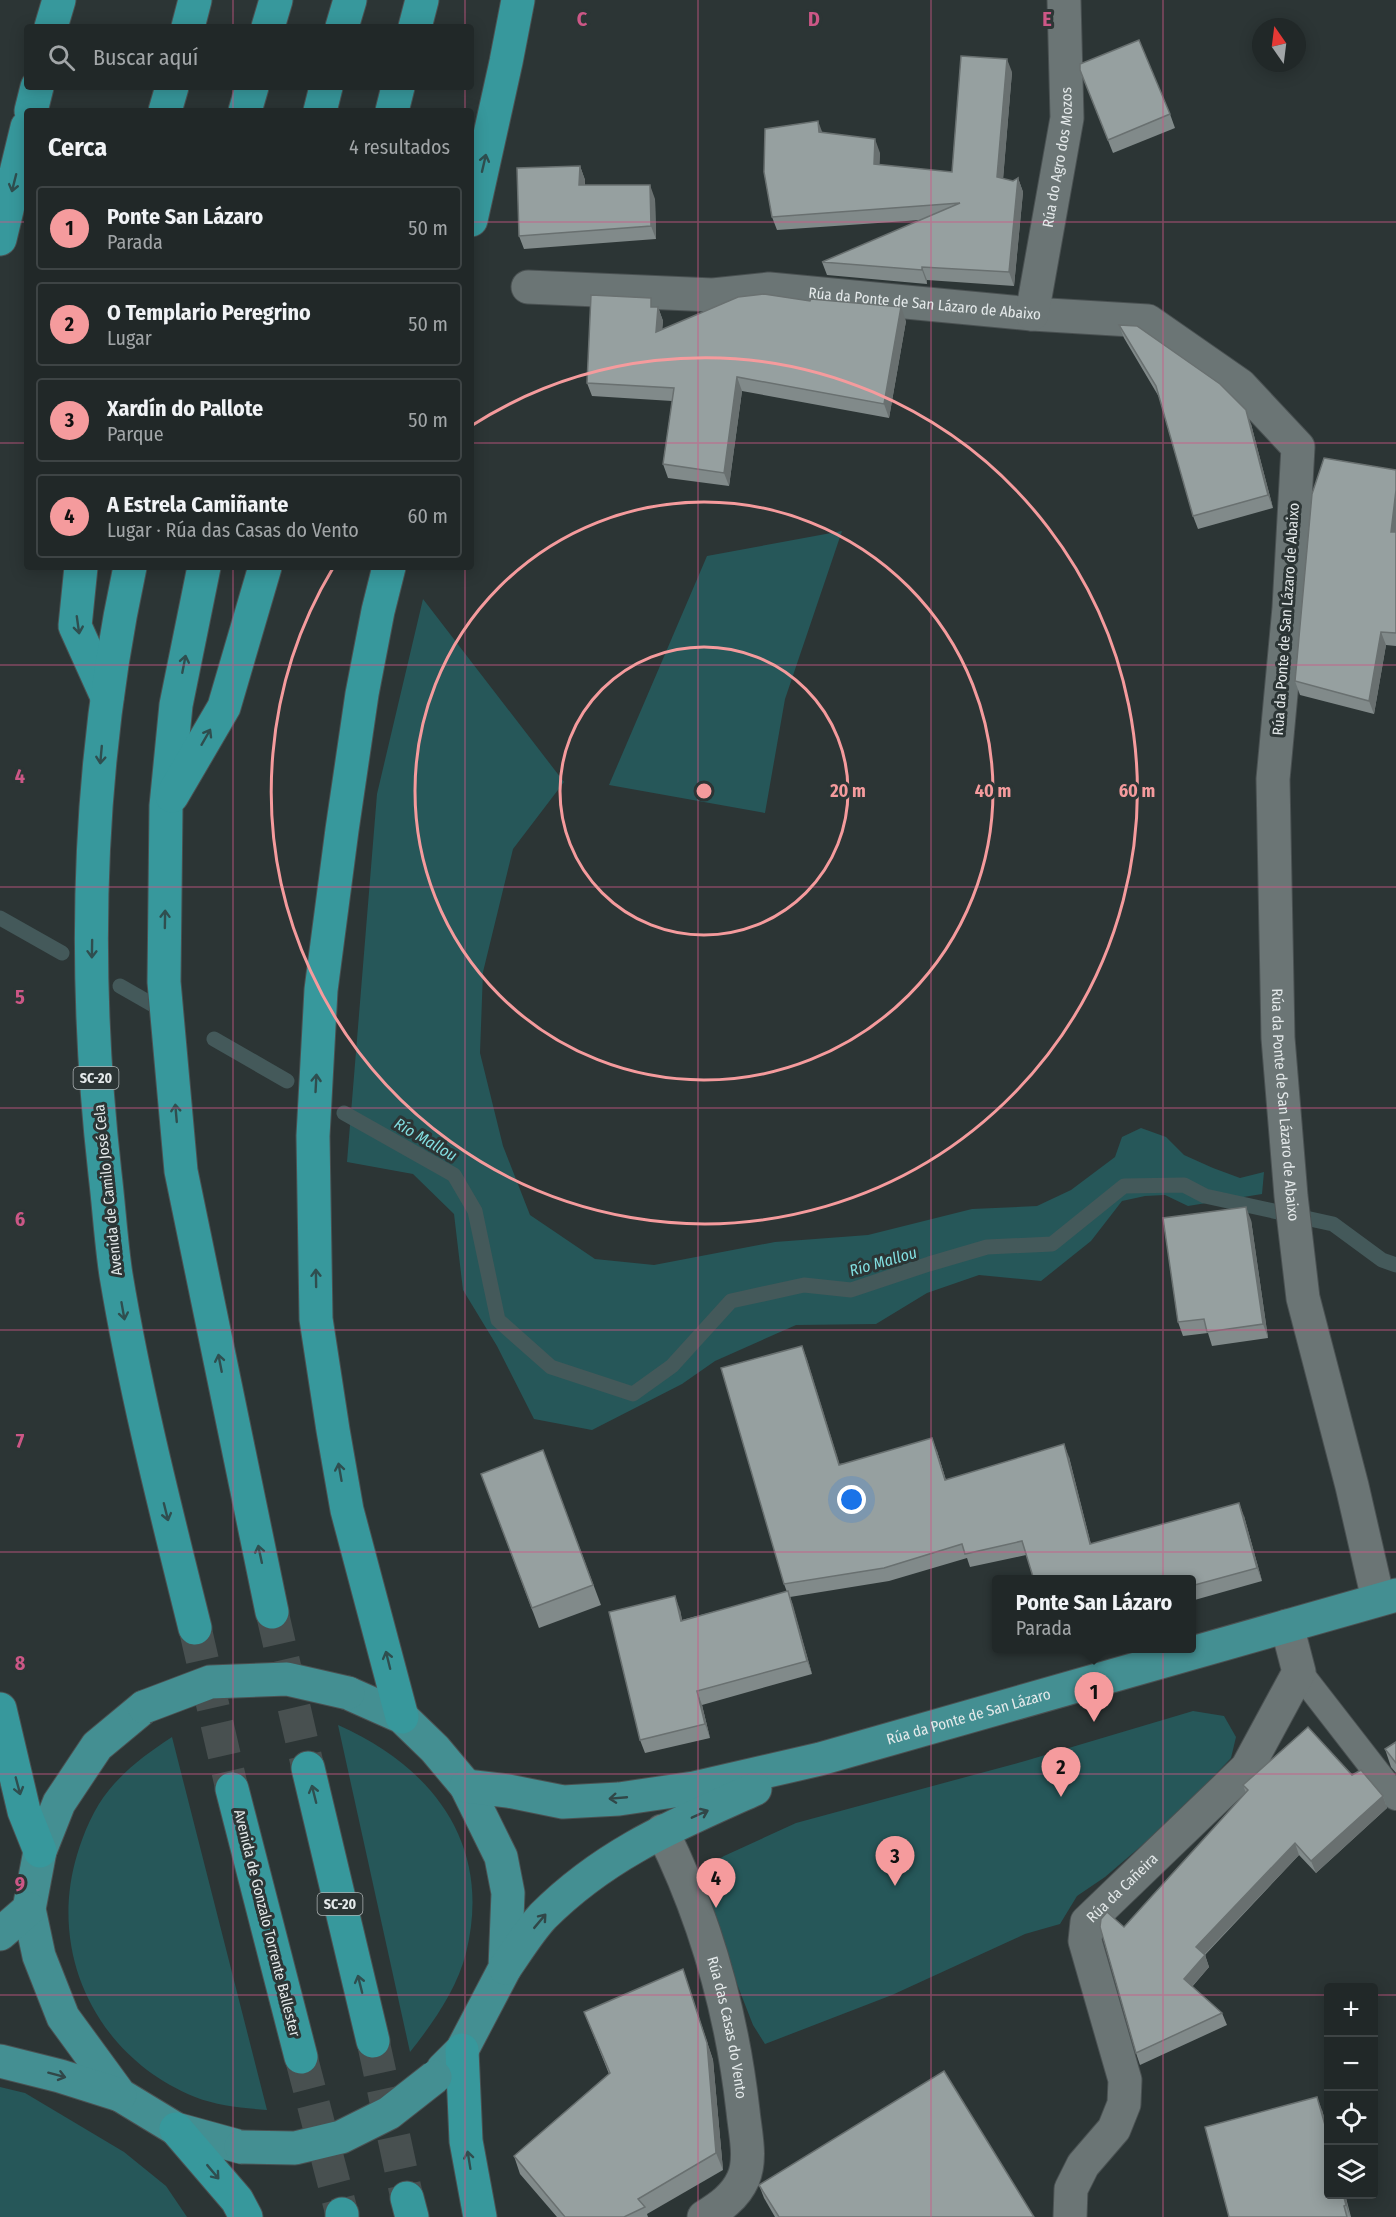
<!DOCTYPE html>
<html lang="es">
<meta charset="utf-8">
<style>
:root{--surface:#212828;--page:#2d3434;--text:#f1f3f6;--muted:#a2a6a8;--line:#3e4445;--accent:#f59b9d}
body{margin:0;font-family:"Fira Sans Condensed",sans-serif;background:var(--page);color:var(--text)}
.controls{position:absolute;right:18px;bottom:18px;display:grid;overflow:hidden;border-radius:6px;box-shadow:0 3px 15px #0003}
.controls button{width:54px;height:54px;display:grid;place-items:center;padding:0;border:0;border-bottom:2px solid var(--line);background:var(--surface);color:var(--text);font:30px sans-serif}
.compass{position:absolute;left:1252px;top:18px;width:54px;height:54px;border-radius:50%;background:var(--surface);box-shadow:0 3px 15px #0003;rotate:346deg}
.you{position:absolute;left:852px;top:1500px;width:21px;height:21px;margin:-15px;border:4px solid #fff;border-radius:50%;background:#1a73e8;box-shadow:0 0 0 9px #1a73e833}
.badge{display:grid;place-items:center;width:39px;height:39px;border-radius:50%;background:var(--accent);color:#111;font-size:20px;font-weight:700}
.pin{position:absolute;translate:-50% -50px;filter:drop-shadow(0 2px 3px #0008)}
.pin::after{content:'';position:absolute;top:32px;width:21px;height:18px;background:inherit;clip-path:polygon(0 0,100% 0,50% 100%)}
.popup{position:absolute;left:992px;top:1575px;width:204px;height:78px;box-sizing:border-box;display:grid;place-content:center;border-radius:6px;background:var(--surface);filter:drop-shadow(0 2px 4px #0005);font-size:20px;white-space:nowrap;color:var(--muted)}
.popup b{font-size:22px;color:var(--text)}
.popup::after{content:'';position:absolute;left:50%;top:100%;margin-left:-12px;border:12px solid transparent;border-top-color:var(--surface)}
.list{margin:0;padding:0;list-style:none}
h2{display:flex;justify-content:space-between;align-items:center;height:78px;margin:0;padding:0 24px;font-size:26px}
h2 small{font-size:20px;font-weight:400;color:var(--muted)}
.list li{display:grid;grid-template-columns:39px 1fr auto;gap:18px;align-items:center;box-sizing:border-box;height:84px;margin:0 12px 12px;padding:0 12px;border:2px solid var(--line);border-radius:6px}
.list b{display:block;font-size:22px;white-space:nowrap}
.list p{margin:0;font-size:20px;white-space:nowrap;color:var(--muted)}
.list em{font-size:20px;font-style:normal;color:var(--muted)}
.icon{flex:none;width:33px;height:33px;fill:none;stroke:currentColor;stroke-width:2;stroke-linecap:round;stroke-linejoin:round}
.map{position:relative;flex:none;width:1396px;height:2217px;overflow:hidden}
.search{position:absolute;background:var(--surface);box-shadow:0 3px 15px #0003;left:24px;top:24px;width:450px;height:66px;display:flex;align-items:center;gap:15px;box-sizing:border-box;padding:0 21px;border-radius:6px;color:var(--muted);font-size:22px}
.panel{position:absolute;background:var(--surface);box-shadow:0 3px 15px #0003;left:24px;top:108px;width:450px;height:462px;border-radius:6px}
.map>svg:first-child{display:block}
.green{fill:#265759}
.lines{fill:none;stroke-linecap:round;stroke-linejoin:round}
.stream{stroke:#44595a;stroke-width:15}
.trunk-tunnel{stroke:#485050;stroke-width:33;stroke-dasharray:33 16;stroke-linecap:butt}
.service-casing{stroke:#4a5152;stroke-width:28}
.minor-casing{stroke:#4a5152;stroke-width:35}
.primary-casing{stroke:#4a5152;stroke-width:35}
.trunk-casing{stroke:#4a5152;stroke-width:35}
.service{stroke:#6b7575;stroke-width:26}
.minor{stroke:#6b7575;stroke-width:33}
.primary{stroke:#448f92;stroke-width:33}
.trunk{stroke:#37989c;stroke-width:33}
.primary-bridge-casing{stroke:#4a5152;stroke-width:35;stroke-linecap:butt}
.primary-bridge{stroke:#448f92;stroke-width:33}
.wall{fill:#818a8a}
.shaded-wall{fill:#697070}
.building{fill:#96a0a0;stroke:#697070;stroke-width:1.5}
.oneway{stroke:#2f4e4f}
.oneway2{stroke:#314748}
.grid{fill:none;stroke:#cc5786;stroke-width:1.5;stroke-opacity:0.55}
.ring{fill:none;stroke:#f59b9d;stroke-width:3}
.labels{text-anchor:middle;stroke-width:6;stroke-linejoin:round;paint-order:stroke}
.shield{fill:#2c3535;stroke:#adb3b4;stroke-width:1.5}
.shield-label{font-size:14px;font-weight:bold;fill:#e4e9ea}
.street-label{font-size:15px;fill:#e4e9ea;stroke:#2c3535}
.water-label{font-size:16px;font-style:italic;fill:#82dee0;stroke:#2c3535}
.grid-label{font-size:20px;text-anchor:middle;font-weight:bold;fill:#cc5786;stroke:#2c3535;stroke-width:6;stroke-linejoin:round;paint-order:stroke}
.centre{fill:#f59b9d;stroke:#2c3535;stroke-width:3}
.ring-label{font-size:18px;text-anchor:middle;font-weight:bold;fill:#f59b9d;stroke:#2c3535;stroke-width:6;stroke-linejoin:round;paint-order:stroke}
</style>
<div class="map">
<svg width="1396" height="2217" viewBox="0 0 1396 2217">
<rect width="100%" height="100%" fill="#2c3535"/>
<!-- green -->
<g class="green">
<polygon points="842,531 785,699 765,813 609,785 707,556"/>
<polygon points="423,599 564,782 513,849 483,972 480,1053 503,1146 530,1215 595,1259 654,1265 775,1242 868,1235 972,1209 1037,1206 1071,1190 1115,1157 1122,1137 1141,1128 1166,1137 1184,1155 1213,1168 1240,1178 1264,1172 1262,1194 1188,1206 1165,1195 1145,1196 1122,1201 1091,1241 1041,1281 979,1275 927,1293 876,1324 796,1325 715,1361 682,1384 592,1430 534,1419 497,1346 463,1290 454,1214 413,1174 347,1162 377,794"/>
<polygon points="1193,1711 1224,1716 1236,1737 1231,1758 1175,1817 1105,1877 1077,1896 1060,1924 1025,1934 892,1995 765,2044 753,2025 694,1874 724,1856 796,1823 1025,1761"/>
<path d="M 338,1725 C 433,1767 493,1845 466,1953 C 457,1989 433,2023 410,2052 Z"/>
<path d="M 172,1737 L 267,2110 C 243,2108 218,2106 195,2097 C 98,2058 47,1955 77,1855 C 84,1832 94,1808 109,1790 C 127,1768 149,1752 172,1737 Z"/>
<polygon points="0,2087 25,2093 124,2152 166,2186 187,2217 0,2217"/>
</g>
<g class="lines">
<!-- stream -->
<g class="stream">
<polyline points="0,918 62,953"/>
<polyline points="120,986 155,1006"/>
<polyline points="214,1039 287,1081"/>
<polyline points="344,1113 454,1175 475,1211 498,1320 551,1367 633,1394 672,1366 731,1301 804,1285 851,1290 929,1264 987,1247 1052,1244 1124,1186 1184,1185 1205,1196 1333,1224 1382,1260 1396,1265"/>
</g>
<!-- trunk-tunnel -->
<g class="trunk-tunnel">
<polyline points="272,1612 308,1768"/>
<polyline points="195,1628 232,1789"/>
<polyline points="373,2041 407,2198"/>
<polyline points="301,2057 342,2214"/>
</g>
<defs>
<polyline id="service" points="1299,1672 1396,1797"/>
<g id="minor">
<path id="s1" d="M 528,287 L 713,295 L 769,289 L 1032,314 L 1148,321 L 1240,385 L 1298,447 L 1289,608 L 1273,779 L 1278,1038 L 1291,1196 L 1303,1298 L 1352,1486 L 1378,1599"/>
<path id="s2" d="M 1032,314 L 1067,118 L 1064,0"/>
<path id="s3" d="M 662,1831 C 706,1920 732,2013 743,2111 C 745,2132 752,2159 743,2179 C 735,2197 720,2207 704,2217"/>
<path id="s4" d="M 1070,2217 L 1071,2189 L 1083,2165 L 1114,2129 L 1124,2104 L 1125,2080 L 1085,1941 L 1087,1922 L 1247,1768 L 1299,1672 L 1287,1626"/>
</g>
<g id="primary">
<polyline points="348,1693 402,1717 435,1749 466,1786 501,1857 508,1893 505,1968 462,2050 443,2069"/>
<polyline points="144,1707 97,1746 59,1803 40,1851 29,1909 39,1956 63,2017 120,2095 176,2129 241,2147"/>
<path id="s5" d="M 466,1786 L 508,1791 L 563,1802 L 619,1799 L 694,1788 L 820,1759 L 1396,1595"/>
<polyline points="0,1934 29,1909"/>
<path d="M 505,1968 C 517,1951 529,1931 543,1916 C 606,1853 675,1825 755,1789"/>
<polyline points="0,2061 60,2076 120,2095"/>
</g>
<g id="trunk">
<polyline points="51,27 59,0"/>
<polyline points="188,27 195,0"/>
<polyline points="268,27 276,0"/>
<polyline points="342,27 350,0"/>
<polyline points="415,27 422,0"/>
<polyline points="31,111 37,87"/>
<polyline points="165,111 172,87"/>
<polyline points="245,111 252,87"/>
<polyline points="320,111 326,87"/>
<polyline points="392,111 398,87"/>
<polyline points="471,220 506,62 518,0"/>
<polyline points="0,239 27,127"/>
<polyline points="81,567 75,626 107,697"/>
<path d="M 130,567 C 87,766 82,971 105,1174 C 109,1207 111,1242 116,1275 C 136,1395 166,1511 195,1628"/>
<polyline points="204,567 176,705 166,806 164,982 181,1171 272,1612"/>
<polyline points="389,567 378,611 362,694 342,830 321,990 313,1136 316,1319 333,1430 347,1510 402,1717"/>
<polyline points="172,796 224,707 265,567"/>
<polyline points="0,1709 24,1811 40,1851"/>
<polyline points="308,1768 373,2041"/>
<polyline points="232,1789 301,2057"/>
<polyline points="462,2050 466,2141 480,2217"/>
<polyline points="176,2129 237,2200 246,2217"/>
<polyline points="407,2198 412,2217"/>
<polyline points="342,2214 342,2217"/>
</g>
</defs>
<!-- service casing -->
<use href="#service" class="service-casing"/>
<!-- minor casing -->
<use href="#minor" class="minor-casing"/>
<!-- primary casing -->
<use href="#primary" class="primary-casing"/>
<!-- trunk casing -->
<use href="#trunk" class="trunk-casing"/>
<!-- service -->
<use href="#service" class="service"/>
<!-- minor -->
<use href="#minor" class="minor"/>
<!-- primary -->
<use href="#primary" class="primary"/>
<!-- trunk -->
<use href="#trunk" class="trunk"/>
<defs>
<g id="primary-bridge">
<polyline points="144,1707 210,1682 287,1679 348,1693"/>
<polyline points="241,2147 295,2148 341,2137 389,2113 435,2077"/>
</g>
</defs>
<!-- primary-bridge casing -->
<use href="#primary-bridge" class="primary-bridge-casing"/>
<!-- primary-bridge -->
<use href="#primary-bridge" class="primary-bridge"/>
</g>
<!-- wall -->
<g class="wall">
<polygon points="1080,70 1170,114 1175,128 1113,153"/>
<polygon points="1012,72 1003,179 1013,181 1018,178 1023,192 1014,286 927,280 927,284 827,275 822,262 921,220 777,230 772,217 823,133 880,153 879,165 952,172"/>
<polygon points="580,166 585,180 585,185 655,199 656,239 524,249 519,236"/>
<polygon points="655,307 658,307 663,321 662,329 906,321 889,418 742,391 729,486 668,478 663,464 672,401 592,396 587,383"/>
<polygon points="1119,325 1251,424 1273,508 1198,529 1193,516 1159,397 1124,338"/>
<polygon points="1396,470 1396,646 1386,645 1374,714 1300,695 1295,681"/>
<polygon points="1251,1220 1268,1338 1212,1346 1208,1333 1183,1336 1178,1322"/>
<polygon points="802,1346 839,1464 937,1451 946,1480 1069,1457 1091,1544 1244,1516 1262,1581 1191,1601 1191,1580 1026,1555 970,1567 967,1558 889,1581 790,1597 812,1674 702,1705 710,1738 645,1753 640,1740 680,1610 682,1620 787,1592 784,1584"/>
<polygon points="543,1450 601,1605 539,1628 481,1474"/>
<polygon points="1396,1742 1396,1773 1391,1767 1385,1749"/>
<polygon points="1352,1775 1383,1796 1387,1808 1316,1873 1299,1855 1205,1955 1209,1967 1192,1987 1222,2013 1227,2025 1140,2065 1136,2053 1124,1927 1246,1793 1243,1785"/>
<polygon points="683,1969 713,2060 723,2170 647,2214 648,2217 557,2217 520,2174 514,2156 609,2074 584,2012"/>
<polygon points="1322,2110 1329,2134 1329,2194 1345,2194 1351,2217 1229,2217"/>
<polygon points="759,2185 1034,2217 775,2217 764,2198"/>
</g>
<!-- shaded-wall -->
<g class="shaded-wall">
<polygon points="1007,59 1012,72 1002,191 997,177"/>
<polygon points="818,121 823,134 819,132"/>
<polygon points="875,139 880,153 879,178 874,164"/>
<polygon points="580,166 585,180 584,198 579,185"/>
<polygon points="1018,178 1023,192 1014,286 1009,272"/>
<polygon points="650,185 655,199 656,239 651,226"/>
<polygon points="922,267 927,280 927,284 922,270"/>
<polygon points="658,307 663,321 661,345 656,332"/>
<polygon points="901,307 906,321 889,418 884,404"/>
<polygon points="737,377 742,391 729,486 724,473"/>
<polygon points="1246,410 1251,424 1273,508 1268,495"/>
<polygon points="1396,490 1396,543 1391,532"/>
<polygon points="1381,632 1386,645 1374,714 1369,701"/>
<polygon points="1246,1207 1251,1220 1268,1338 1263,1324"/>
<polygon points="802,1346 807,1359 844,1478 839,1465"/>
<polygon points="932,1438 937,1451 950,1494 945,1480"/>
<polygon points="1064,1444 1069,1457 1094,1558 1090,1544"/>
<polygon points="1239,1503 1244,1516 1262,1581 1257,1568"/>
<polygon points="788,1591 793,1605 812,1674 807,1661"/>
<polygon points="675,1596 680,1610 685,1634 681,1621"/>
<polygon points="697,1691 702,1705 710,1738 705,1724"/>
<polygon points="1383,1796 1387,1808 1316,1873 1311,1861"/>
<polygon points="1295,1843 1299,1855 1200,1959 1196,1947"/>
<polygon points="1205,1955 1209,1967 1188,1991 1184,1979"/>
<polygon points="683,1969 713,2060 723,2170 716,2153"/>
<polygon points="1317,2097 1322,2110 1329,2134 1329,2139"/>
<polygon points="1343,2194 1345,2194 1350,2217 1346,2205"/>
</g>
<!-- building -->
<g class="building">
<polygon points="1139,40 1170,114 1108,140 1080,70 1080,64"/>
<polygon points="961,56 1007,59 997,177 1013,181 1018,178 1009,272 922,267 922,270 822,262 960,203 772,217 764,172 765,129 818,121 819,132 875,139 874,164 952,172"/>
<polygon points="580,166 579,185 650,185 651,226 519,236 517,168"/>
<polygon points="764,294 810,301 811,299 901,307 884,404 737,377 724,473 663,464 674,388 587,383 591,295 651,298 651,307 658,307 656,332 738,297"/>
<polygon points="1119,325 1137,326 1220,384 1246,410 1268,495 1193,516 1156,386"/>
<polygon points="1324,458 1396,470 1396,490 1391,532 1396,532 1396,633 1381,632 1369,701 1295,681 1312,494"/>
<polygon points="1246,1207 1263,1324 1207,1332 1204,1319 1178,1322 1163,1218"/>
<polygon points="802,1346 839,1465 932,1438 945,1480 1064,1444 1090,1544 1239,1503 1257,1568 1191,1586 1191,1580 1034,1580 1022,1541 965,1554 962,1544 884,1568 784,1584 721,1368"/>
<polygon points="543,1450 593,1585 532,1608 481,1474"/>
<polygon points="788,1591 807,1661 697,1691 705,1724 640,1740 609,1612 675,1596 681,1621"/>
<polygon points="1308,1727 1352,1775 1361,1770 1383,1796 1311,1861 1295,1843 1196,1947 1205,1955 1184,1979 1222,2013 1136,2053 1100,1927 1101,1919 1107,1912 1124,1927 1248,1790 1243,1785"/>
<polygon points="1396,1742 1396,1763 1385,1749"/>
<polygon points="683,1969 707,2043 716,2153 638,2199 645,2207 624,2217 565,2217 514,2156 610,2073 584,2012"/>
<polygon points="944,2071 1034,2217 779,2217 759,2185"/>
<polygon points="1317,2097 1329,2139 1329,2194 1343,2194 1346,2205 1344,2206 1347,2217 1229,2217 1205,2127"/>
</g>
<!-- one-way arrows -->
<defs><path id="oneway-shaft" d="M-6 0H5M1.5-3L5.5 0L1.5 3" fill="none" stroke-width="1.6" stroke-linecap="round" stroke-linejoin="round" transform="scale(1.5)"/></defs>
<g class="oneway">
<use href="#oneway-shaft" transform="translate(484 163) rotate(-77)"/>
<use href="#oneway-shaft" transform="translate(14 183) rotate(104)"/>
<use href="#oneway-shaft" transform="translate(78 625) rotate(82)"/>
<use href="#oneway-shaft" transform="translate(184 664) rotate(-79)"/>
<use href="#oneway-shaft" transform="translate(206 737) rotate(-60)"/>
<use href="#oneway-shaft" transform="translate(101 755) rotate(95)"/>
<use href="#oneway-shaft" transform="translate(165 919) rotate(-89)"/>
<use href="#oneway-shaft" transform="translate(92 949) rotate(91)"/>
<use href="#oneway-shaft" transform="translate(316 1083) rotate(-87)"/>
<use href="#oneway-shaft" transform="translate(176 1113) rotate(-95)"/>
<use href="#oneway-shaft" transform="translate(316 1278) rotate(-91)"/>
<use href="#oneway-shaft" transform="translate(123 1311) rotate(80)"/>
<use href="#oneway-shaft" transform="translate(220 1363) rotate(-101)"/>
<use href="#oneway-shaft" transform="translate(340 1472) rotate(-100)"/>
<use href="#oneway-shaft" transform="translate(166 1512) rotate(76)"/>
<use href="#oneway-shaft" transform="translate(260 1554) rotate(-102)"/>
<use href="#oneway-shaft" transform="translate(388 1660) rotate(-104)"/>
<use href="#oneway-shaft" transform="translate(18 1786) rotate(75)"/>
<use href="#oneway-shaft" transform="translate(314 1794) rotate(-104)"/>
<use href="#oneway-shaft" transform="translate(360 1984) rotate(-104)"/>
<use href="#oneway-shaft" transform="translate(469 2160) rotate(-99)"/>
<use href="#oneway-shaft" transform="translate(213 2172) rotate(50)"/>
</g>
<g class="oneway2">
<use href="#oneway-shaft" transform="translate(618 1798) rotate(175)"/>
<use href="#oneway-shaft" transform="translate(700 1814) rotate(-24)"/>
<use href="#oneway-shaft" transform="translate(540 1921) rotate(-50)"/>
<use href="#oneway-shaft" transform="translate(57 2075) rotate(15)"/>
</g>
<!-- grid -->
<path class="grid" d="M 233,0 L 233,27M 465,0 L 465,27M 698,0 L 698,2217M 931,0 L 931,2217M 1163,0 L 1163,2217M 233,87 L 233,111M 465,87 L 465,111M 0,222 L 27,222M 471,222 L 1396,222M 0,443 L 27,443M 471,443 L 1396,443M 233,567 L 233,2217M 465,567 L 465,2217M 0,665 L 1396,665M 0,887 L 1396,887M 0,1108 L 1396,1108M 0,1330 L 1396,1330M 0,1552 L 1396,1552M 0,1774 L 1396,1774M 0,1995 L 1328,1995M 1374,1995 L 1396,1995"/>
<!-- distance rings -->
<g class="ring">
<circle cx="704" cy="791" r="144"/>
<circle cx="704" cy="791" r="289"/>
<path d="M471 426A433 433 0 1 1 333 568"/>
</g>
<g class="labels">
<!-- shield labels -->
<g class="shield">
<rect x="73.5" y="1067" width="45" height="22" rx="4.5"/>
<rect x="317.5" y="1893" width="45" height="22" rx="4.5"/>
</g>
<g class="shield-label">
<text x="96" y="1083">SC-20</text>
<text x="340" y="1909">SC-20</text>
</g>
<!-- street labels -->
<g class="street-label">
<text dy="5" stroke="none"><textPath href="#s2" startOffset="159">Rúa do Agro dos Mozos</textPath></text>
<text dy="5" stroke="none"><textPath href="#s1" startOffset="398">Rúa da Ponte de San Lázaro de Abaixo</textPath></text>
<text transform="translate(1286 619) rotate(-86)" y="5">Rúa da Ponte de San Lázaro de Abaixo</text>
<text dy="5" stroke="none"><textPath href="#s1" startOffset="1478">Rúa da Ponte de San Lázaro de Abaixo</textPath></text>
<text transform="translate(108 1190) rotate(-96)" y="5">Avenida de Camilo José Cela</text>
<text dy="5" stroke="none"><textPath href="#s5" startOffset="514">Rúa da Ponte de San Lázaro</textPath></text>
<text dy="5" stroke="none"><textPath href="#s4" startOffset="366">Rúa da Cañeira</textPath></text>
<text transform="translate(267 1923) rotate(76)" y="5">Avenida de Gonzalo Torrente Ballester</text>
<text dy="5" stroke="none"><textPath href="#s3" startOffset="208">Rúa das Casas do Vento</textPath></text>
</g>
<!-- water labels -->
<g class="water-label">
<text transform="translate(426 1139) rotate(30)" y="6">Río Mallou</text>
<text transform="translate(883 1261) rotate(-16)" y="6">Río Mallou</text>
</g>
</g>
<g class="grid-label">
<text x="582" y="26">C</text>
<text x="814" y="26">D</text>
<text x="1047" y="26">E</text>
<text x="20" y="783">4</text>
<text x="20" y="1004">5</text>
<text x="20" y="1226">6</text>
<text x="20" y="1448">7</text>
<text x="20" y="1670">8</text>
<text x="20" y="1891">9</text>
</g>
<circle cx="704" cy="791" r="9" class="centre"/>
<g class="ring-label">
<text x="848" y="797">20 m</text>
<text x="993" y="797">40 m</text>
<text x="1137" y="797">60 m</text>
</g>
</svg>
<div class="controls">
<button>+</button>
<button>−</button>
<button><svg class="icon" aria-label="locate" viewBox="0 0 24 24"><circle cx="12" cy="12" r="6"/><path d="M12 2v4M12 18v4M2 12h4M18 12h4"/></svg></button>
<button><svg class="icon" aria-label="layers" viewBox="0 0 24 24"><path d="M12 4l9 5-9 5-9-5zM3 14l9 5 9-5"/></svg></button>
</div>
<svg class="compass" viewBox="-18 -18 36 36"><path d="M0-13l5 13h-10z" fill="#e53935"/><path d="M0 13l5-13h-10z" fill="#a2a6a8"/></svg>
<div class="you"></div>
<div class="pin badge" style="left:1094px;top:1722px">1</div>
<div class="popup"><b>Ponte San Lázaro</b>Parada</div>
<div class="pin badge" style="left:1061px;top:1797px">2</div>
<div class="pin badge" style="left:895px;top:1886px">3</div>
<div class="pin badge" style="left:716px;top:1908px">4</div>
<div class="search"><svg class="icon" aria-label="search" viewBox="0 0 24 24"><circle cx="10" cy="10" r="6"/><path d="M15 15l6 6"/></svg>Buscar aquí</div>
<section class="panel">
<h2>Cerca<small>4 resultados</small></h2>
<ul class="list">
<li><span class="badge">1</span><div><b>Ponte San Lázaro</b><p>Parada</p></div><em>50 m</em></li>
<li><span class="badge">2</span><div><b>O Templario Peregrino</b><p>Lugar</p></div><em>50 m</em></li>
<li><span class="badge">3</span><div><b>Xardín do Pallote</b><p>Parque</p></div><em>50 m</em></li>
<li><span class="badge">4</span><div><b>A Estrela Camiñante</b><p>Lugar · Rúa das Casas do Vento</p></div><em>60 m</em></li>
</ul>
</section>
</div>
